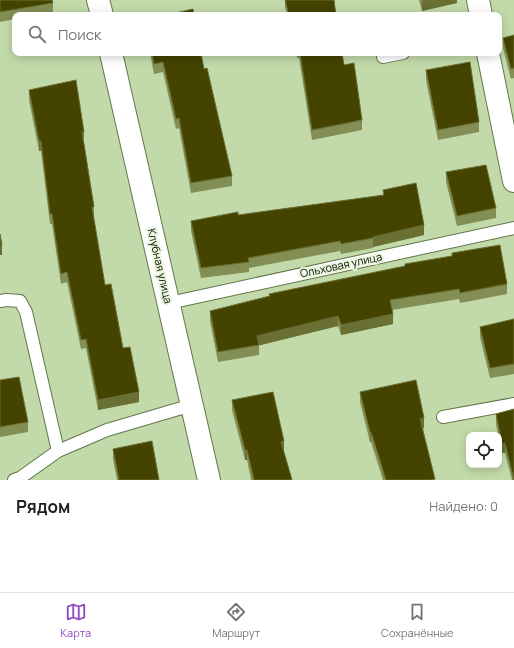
<!DOCTYPE html>
<html lang="ru">
<meta charset="utf-8">
<style>
:root{--surface:#fff;--page:#f2f2f2;--text:#202124;--muted:#757577;--line:#e0e0e0;--accent:#904bbf}
body{margin:0;font-family:Manrope,sans-serif;background:var(--page);color:var(--text)}
.controls{position:absolute;right:12px;bottom:12px;display:grid;overflow:hidden;border-radius:8px;box-shadow:0 2px 10px #0003}
.controls button{width:36px;height:36px;display:grid;place-items:center;padding:0;border:0;border-bottom:1px solid var(--line);background:var(--surface);color:var(--text);font:20px sans-serif}
.list{margin:0;padding:0;list-style:none}
h2{display:flex;justify-content:space-between;align-items:center;height:52px;margin:0;padding:0 16px;font-size:17px}
h2 small{font-size:13px;font-weight:400;color:var(--muted)}
.icon{flex:none;width:22px;height:22px;fill:none;stroke:currentColor;stroke-width:2;stroke-linecap:round;stroke-linejoin:round}
.map{position:relative;flex:none;width:514px;height:480px;overflow:hidden}
.search{position:absolute;background:var(--surface);box-shadow:0 2px 10px #0003;left:12px;right:12px;top:12px;height:44px;display:flex;align-items:center;gap:10px;box-sizing:border-box;padding:0 14px;border-radius:8px;color:var(--muted);font-size:15px}
.sheet{height:112px;background:var(--surface)}
nav{display:flex;justify-content:space-around;align-items:center;box-sizing:border-box;height:56px;border-top:1px solid var(--line);background:var(--surface);font-size:11px;color:var(--muted)}
nav a{display:grid;justify-items:center;gap:2px}
nav .on{color:var(--accent)}
.map>svg:first-child{display:block}
.lines{fill:none;stroke-linecap:round;stroke-linejoin:round}
.lane-casing{stroke:#62774b;stroke-width:14}
.street-casing{stroke:#62774b;stroke-width:24}
.lane{stroke:#fff;stroke-width:12}
.street{stroke:#fff;stroke-width:22}
.wall{fill:#838e54}
.shaded-wall{fill:#6a7033}
.building{fill:#444300;stroke:#6a7033}
.labels{text-anchor:middle;stroke-width:4;stroke-linejoin:round;paint-order:stroke}
.street-label{font-size:11px;fill:#081002;stroke:#eaf6de}
</style>
<div class="map">
<svg width="514" height="480" viewBox="0 0 514 480">
<rect width="100%" height="100%" fill="#c2daa9"/>
<g class="lines">
<defs>
<g id="lane">
<polyline points="383,57 403,53"/>
<polyline points="0,301 6,300 20,301 26,312 58,451"/>
<polyline points="169,303 514,228"/>
<polyline points="443,417 514,404"/>
<polyline points="14,480 20,478 58,451 107,430 192,405"/>
</g>
<g id="street">
<polyline points="98,0 102,15"/>
<polyline points="478,0 481,15"/>
<polyline points="111,53 209,480"/>
<polyline points="488,53 514,181"/>
</g>
</defs>
<!-- lane casing -->
<use href="#lane" class="lane-casing"/>
<!-- street casing -->
<use href="#street" class="street-casing"/>
<!-- lane -->
<use href="#lane" class="lane"/>
<!-- street -->
<use href="#street" class="street"/>
</g>
<!-- wall -->
<g class="wall">
<polygon points="0,0 53,3 53,13 39,15 15,15 15,19 0,22"/>
<polygon points="285,0 334,0 336,15 287,15 285,7"/>
<polygon points="419,0 457,0 457,3 422,11"/>
<polygon points="514,35 514,78 511,79 503,48 503,38"/>
<polygon points="150,53 201,53 204,69 232,176 232,186 191,193 179,128 176,129 163,72 154,74"/>
<polygon points="296,53 342,53 344,65 362,120 362,130 312,140 299,58 297,58"/>
<polygon points="426,70 479,122 479,132 438,140 426,80"/>
<polygon points="29,90 84,142 94,207 94,217 93,217 105,285 139,402 98,410 86,348 81,349 67,282 61,284 52,224 50,224 41,151 39,151 29,100"/>
<polygon points="446,172 496,208 496,218 457,226 446,182"/>
<polygon points="383,190 424,235 373,247 373,248 341,254 340,251 249,268 249,272 201,278 191,231 191,221 238,215 383,195"/>
<polygon points="452,253 507,284 507,294 460,303 459,299 392,310 393,324 341,335 338,326 259,345 259,355 218,362 210,321 210,311 269,296 269,294 405,267 405,264 452,256"/>
<polygon points="514,319 514,374 490,378 480,337 480,327"/>
<polygon points="0,380 28,422 28,432 0,437"/>
<polygon points="360,392 424,428 423,429 435,480 383,480 371,442 370,442 360,402"/>
<polygon points="232,400 284,451 292,480 251,480 247,460 245,460 232,410"/>
<polygon points="514,409 514,480 512,480 505,453 502,453 499,438 499,435 498,435 496,424 496,414"/>
<polygon points="113,449 159,480 117,480 113,459"/>
</g>
<!-- shaded-wall -->
<g class="shaded-wall">
<polygon points="427,0 457,0 457,3 422,11 422,1"/>
<polygon points="82,132 84,132 84,142"/>
<rect x="39" y="141" width="2" height="10"/>
<polygon points="424,225 424,235 373,247 373,237"/>
<rect x="0" y="245" width="2" height="10"/>
<polygon points="393,314 393,324 341,335 341,325"/>
<polygon points="338,316 338,326 257,346 257,336"/>
<polygon points="139,392 139,402 98,410 98,400"/>
<polygon points="424,418 424,428 420,429 420,419"/>
<rect x="370" y="432" width="1" height="10"/>
<polygon points="284,441 284,451 281,452 281,442"/>
<polygon points="505,443 505,453 502,453 502,444"/>
<rect x="245" y="450" width="2" height="10"/>
</g>
<!-- building -->
<g class="building">
<polygon points="0,0 52,0 53,3 0,12"/>
<polygon points="285,0 334,0 336,15 289,15"/>
<polygon points="193,9 194,15 167,15"/>
<polygon points="514,35 514,68 511,69 503,38"/>
<polygon points="152,53 201,53 204,69 207,68 232,176 191,183 179,118 176,119 163,62 154,64"/>
<polygon points="300,53 342,53 344,65 354,63 362,120 312,130"/>
<polygon points="470,62 479,122 438,130 426,70"/>
<polygon points="76,80 84,132 82,132 94,207 92,207 105,285 111,284 123,348 130,347 139,392 98,400 86,339 81,340 67,272 61,274 52,214 50,214 41,141 39,141 29,90"/>
<polygon points="486,165 496,208 457,216 446,172"/>
<polygon points="416,183 424,225 373,237 373,238 341,244 340,241 248,258 249,262 201,268 191,221 238,212 238,215 384,195 383,190"/>
<polygon points="0,234 2,245 0,245"/>
<polygon points="500,245 507,284 460,293 459,289 390,300 393,314 341,325 338,316 257,336 259,345 218,352 210,311 270,296 269,294 405,266 405,264 452,256 452,253"/>
<polygon points="514,319 514,364 490,368 480,327"/>
<polygon points="19,377 28,422 0,427 0,380"/>
<polygon points="416,380 424,418 420,419 435,479 430,480 386,480 371,432 370,432 360,392"/>
<polygon points="273,392 284,441 281,442 292,480 254,480 247,450 245,450 232,400"/>
<polygon points="514,409 514,480 505,443 502,444 496,414"/>
<polygon points="152,441 159,480 119,480 113,449"/>
</g>
<g class="labels">
<!-- street labels -->
<g class="street-label">
<text transform="translate(341 265) rotate(-12)" y="4">Ольховая улица</text>
<text transform="translate(160 266) rotate(77)" y="4">Клубная улица</text>
</g>
</g>
</svg>
<div class="controls">
<button><svg class="icon" aria-label="locate" viewBox="0 0 24 24"><circle cx="12" cy="12" r="6"/><path d="M12 2v4M12 18v4M2 12h4M18 12h4"/></svg></button>
</div>
<div class="search"><svg class="icon" aria-label="search" viewBox="0 0 24 24"><circle cx="10" cy="10" r="6"/><path d="M15 15l6 6"/></svg>Поиск</div>
</div>
<section class="sheet">
<h2>Рядом<small>Найдено: 0</small></h2>
<ul class="list">
</ul>
</section>
<nav>
<a class="on"><svg class="icon" aria-label="map" viewBox="0 0 24 24"><path d="M3 6l6-2 6 2 6-2v14l-6 2-6-2-6 2zM9 4v14M15 6v14"/></svg>Карта</a>
<a><svg class="icon" aria-label="directions" viewBox="0 0 24 24"><path d="M12 3l9 9-9 9-9-9zM9 14v-3h6M13 9l2 2-2 2"/></svg>Маршрут</a>
<a><svg class="icon" aria-label="saved" viewBox="0 0 24 24"><path d="M7 4h10v16l-5-4-5 4z"/></svg>Сохранённые</a>
</nav>
